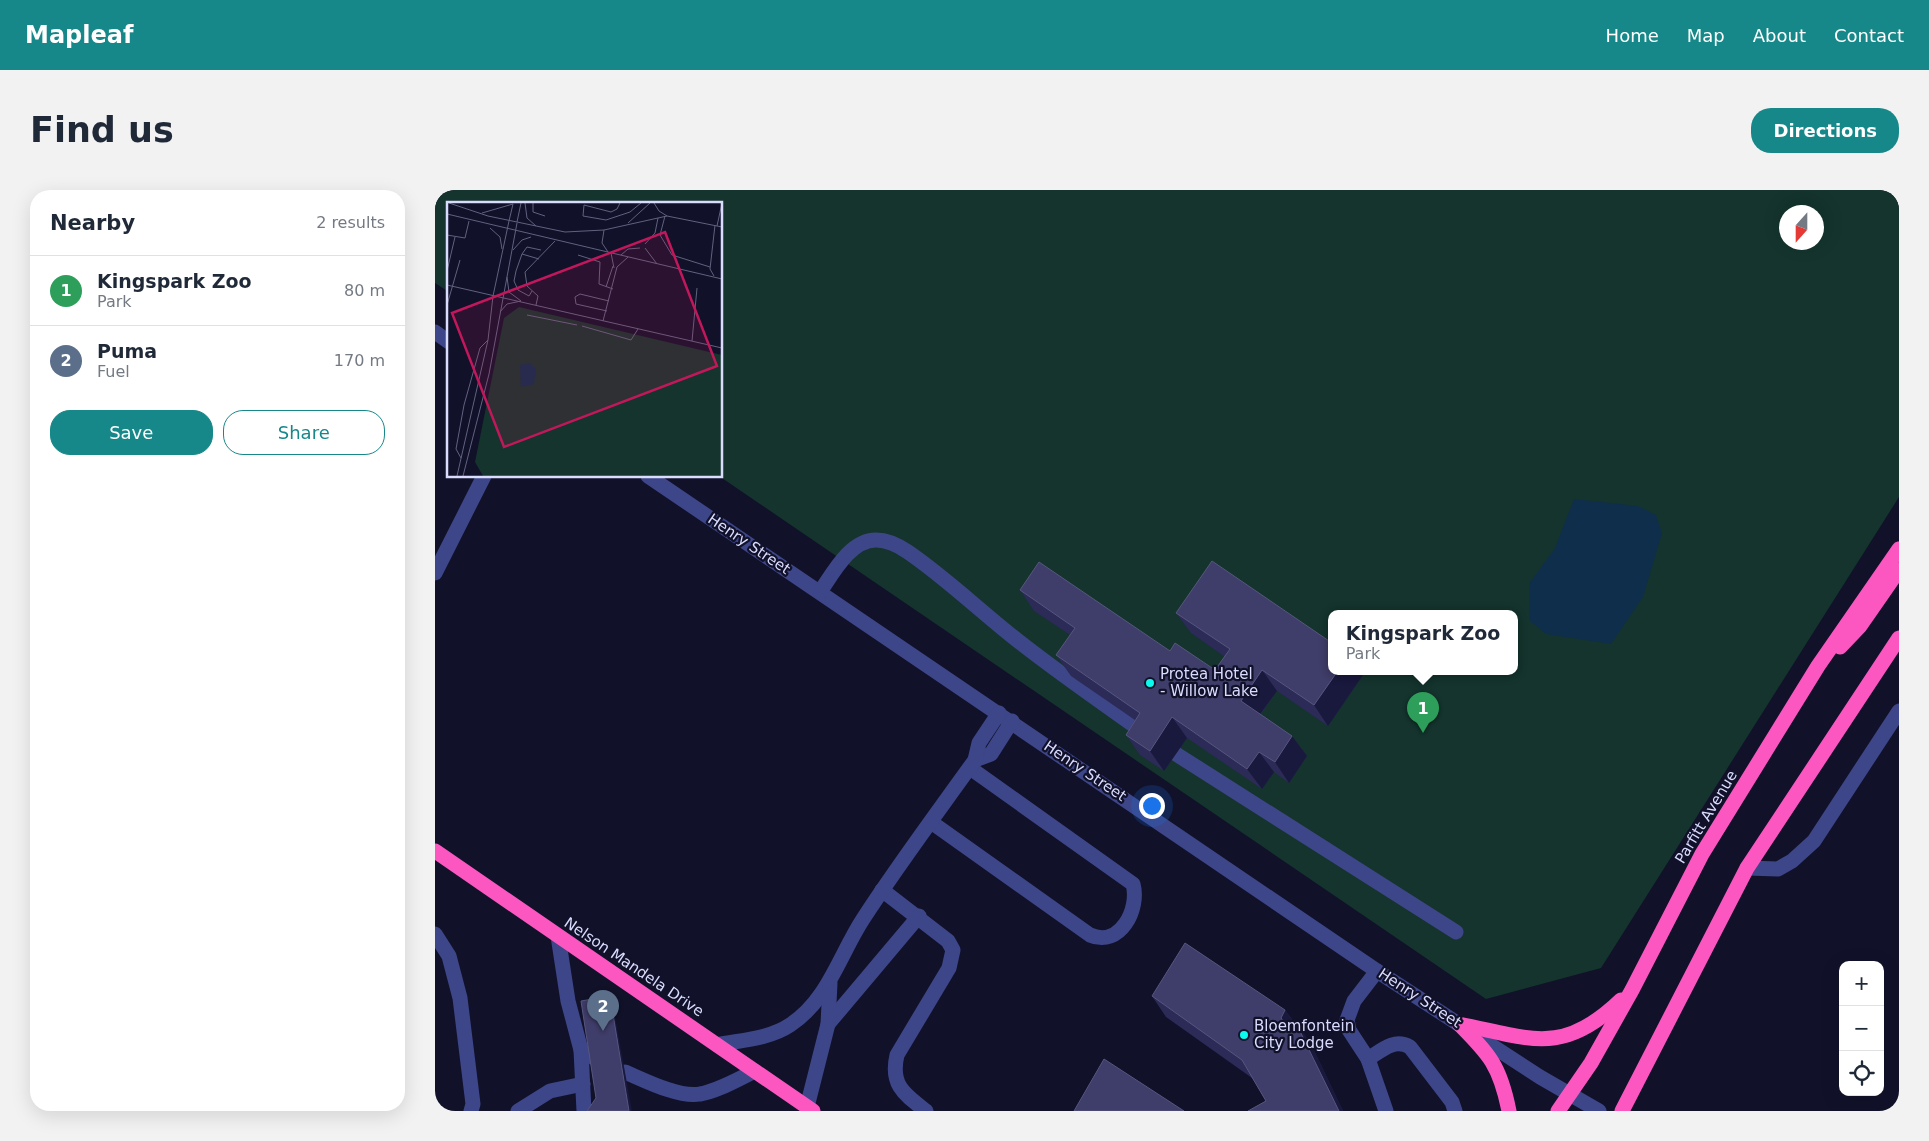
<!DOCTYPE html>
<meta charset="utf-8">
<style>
:root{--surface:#fff;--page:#f2f2f3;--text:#1f2937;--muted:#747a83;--line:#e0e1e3;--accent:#168889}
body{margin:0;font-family:"DejaVu Sans",sans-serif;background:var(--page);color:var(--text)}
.controls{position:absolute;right:15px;bottom:15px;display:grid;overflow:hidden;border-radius:10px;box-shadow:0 5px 20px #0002}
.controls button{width:45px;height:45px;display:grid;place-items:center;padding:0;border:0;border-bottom:1px solid var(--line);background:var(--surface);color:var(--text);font:25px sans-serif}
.compass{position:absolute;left:1344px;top:15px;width:45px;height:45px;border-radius:50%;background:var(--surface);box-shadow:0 5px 20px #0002;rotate:201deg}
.you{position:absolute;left:716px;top:615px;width:18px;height:18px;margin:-12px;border:4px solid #fff;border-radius:50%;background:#1a73e8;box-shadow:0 0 0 8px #1a73e833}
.badge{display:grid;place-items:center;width:32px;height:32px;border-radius:50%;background:var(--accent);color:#fff;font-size:16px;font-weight:700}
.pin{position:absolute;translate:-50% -41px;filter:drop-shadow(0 1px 2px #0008)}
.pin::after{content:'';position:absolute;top:26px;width:18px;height:15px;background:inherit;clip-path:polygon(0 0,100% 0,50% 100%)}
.popup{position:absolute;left:893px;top:420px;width:190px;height:65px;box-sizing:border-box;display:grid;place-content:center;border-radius:10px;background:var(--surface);filter:drop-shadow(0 1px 4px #0005);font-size:16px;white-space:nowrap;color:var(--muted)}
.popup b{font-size:19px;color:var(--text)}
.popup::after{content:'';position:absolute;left:50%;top:100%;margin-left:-10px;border:10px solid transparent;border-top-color:var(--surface)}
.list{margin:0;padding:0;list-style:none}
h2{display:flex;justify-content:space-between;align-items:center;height:65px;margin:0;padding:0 20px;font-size:21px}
h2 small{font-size:16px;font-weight:400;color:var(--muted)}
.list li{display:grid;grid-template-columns:32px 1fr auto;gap:15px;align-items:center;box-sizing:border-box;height:70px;padding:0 20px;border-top:1px solid var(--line)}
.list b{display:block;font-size:19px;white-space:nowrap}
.list p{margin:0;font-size:16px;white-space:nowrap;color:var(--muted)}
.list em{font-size:16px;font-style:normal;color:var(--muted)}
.actions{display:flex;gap:10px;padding:15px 20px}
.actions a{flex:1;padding:11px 0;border:1px solid var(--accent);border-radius:20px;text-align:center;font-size:18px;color:var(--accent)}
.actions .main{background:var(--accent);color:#fff}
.icon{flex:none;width:28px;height:28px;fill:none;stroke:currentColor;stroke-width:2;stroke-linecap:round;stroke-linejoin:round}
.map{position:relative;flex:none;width:1464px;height:921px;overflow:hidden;border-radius:20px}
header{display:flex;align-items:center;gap:30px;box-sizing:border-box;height:70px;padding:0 25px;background:var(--accent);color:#fff}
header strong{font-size:24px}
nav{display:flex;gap:28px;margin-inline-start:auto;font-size:18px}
.intro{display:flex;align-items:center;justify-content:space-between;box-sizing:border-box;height:120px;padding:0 30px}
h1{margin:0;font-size:35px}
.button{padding:12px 22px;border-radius:20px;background:var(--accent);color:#fff;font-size:18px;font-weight:700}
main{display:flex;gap:30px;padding:0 30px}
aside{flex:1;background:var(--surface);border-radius:20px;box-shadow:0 5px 20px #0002}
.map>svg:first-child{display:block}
.green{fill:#14342d;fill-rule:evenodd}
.water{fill:#0e2e4c}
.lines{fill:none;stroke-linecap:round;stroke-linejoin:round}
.minor{stroke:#3d4688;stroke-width:15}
.highway{stroke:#fc57c1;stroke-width:15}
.wall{fill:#2c2a57}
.shaded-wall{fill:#19183d}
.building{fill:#3f3d69;stroke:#575680}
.poi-dot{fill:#0afbed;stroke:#11112a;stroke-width:2}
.labels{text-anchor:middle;stroke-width:4.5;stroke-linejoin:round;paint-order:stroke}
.street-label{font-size:15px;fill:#dadcfe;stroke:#11112a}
.poi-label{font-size:15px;fill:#dadcfe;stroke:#11112a;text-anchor:start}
.inset-road{fill:none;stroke:#61627f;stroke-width:1}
.view{fill:#c2185b;fill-opacity:0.15;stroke:#c2185b;stroke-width:2.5}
.inset-edge{fill:none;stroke:#dadcfe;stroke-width:2.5}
</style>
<header>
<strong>Mapleaf</strong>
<nav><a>Home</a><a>Map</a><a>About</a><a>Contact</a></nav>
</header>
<div class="intro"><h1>Find us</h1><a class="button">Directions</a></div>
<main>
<aside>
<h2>Nearby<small>2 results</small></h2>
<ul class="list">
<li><span class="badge" style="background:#2e9e5b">1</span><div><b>Kingspark Zoo</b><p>Park</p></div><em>80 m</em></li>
<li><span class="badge" style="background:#5c6f8a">2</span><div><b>Puma</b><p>Fuel</p></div><em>170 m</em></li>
</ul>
<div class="actions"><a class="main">Save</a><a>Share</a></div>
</aside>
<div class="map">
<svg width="1464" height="921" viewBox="0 0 1464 921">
<rect width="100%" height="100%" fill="#11112a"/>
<!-- green -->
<path class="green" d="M 0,0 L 1464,0 L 1464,307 L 1166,778 L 1051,809 L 284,286 L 286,286 L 286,14 L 14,14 L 14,102 L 0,93 ZM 1352,22 L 1382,22 L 1382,52 L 1352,52 ZM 897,424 L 1079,424 L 1079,482 L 897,482 Z"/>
<!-- water -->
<polygon class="water" points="1139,309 1203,316 1221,325 1227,343 1208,407 1176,454 1111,444 1094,430 1094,394 1120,358"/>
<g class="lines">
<!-- minor -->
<g class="minor">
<polyline points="0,142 14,152"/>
<polyline points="213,286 942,781 1105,887 1164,921"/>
<polyline points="0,383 49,286"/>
<path d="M 385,402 C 398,383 415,350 441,350 C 453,350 463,355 473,362 C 511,388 545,421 582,450 C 625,484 669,514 714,546"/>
<polyline points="741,564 1021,742"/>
<polyline points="540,570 556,564 577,531"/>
<path d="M 496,632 L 655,745 C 685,758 705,719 698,694 L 535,578"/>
<polyline points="1312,678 1343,679 1357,671 1379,651 1464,521"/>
<path d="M 447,700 L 513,751 L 518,760 L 514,778 L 462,865 C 455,895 469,904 491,921"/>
<polyline points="0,744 14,766 25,808 38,914 36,921"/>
<polyline points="123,746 133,811 146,860 157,867"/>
<polyline points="942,781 919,811 912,830 914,840 933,869 951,921"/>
<polyline points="393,834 484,726"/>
<path d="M 282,855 C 306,850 334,849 355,835 C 393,810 404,766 428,729 C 463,675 502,623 540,570 L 544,553 L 564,523"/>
<polyline points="146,860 149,921"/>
<path d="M 933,869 C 947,860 959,848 975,857 L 1017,912 L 1020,921"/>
<path d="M 190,882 C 209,890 244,908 265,904 C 283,901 303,889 320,881"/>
<polyline points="372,917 393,834 395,793"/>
<polyline points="83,921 115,901 148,894"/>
</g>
<!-- highway -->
<g class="highway">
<polyline points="1405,457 1425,436 1464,380"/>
<polyline points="0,661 378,921"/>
<path d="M 1024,834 C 1095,848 1127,867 1186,810"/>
<path d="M 1024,834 C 1055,865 1065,876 1074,921"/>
<polyline points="1123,921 1156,873 1197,800 1267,664 1383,476 1464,359"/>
<polyline points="1187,921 1312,678 1464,448"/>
</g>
</g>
<!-- wall -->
<g class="wall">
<polygon points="585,400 735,461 780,480 790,467 756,443 741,423 897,482 926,482 928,485 893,536 842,501 826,524 857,546 872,566 854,593 839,582 827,599 752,548 729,581 705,565 691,545 700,530 636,486 621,465 635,445 599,421"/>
<polygon points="717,806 850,820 859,832 875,852 908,921 813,921 831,911 817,888 731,827"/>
</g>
<!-- shaded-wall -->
<g class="shaded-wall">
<polygon points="827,480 842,501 820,531 806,511"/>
<polygon points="902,482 926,482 928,485 893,536 879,515"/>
<polygon points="737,527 752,548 729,581 715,561"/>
<polygon points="857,546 872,566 854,593 840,572"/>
<polygon points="824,562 839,582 827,599 812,579"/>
<polygon points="175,806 177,810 197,921 194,921"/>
<polygon points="850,820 865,841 860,849 846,828"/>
<polygon points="860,831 875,852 908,921 904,921"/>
</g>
<!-- building -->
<g class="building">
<polygon points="777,371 897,453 897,482 902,482 879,515 827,480 806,511 857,546 840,572 824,562 812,579 737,527 715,561 691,545 705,523 621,465 640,438 585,400 604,372 735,461 740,453 780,480 795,459 741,423"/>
<polygon points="750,753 850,820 846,828 852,836 860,831 904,921 813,921 831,911 807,870 717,806"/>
<polygon points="175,806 194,921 152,921 161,908 146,811"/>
<polygon points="669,869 749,921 639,921"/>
</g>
<!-- markers -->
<g class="poi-dot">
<circle cx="715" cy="493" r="5"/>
<circle cx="809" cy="845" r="5"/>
</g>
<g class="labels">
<!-- street labels -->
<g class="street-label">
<text transform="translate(314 354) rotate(34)" y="5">Henry Street</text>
<text transform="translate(650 581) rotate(34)" y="5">Henry Street</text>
<text transform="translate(1271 627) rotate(-59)" y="5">Parfitt Avenue</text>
<text transform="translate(199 777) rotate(34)" y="5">Nelson Mandela Drive</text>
<text transform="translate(985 808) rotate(33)" y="5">Henry Street</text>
</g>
<!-- poi labels -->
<g class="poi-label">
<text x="725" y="489">Protea Hotel<tspan x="725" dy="17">- Willow Lake</tspan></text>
<text x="819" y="841">Bloemfontein<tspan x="819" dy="17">City Lodge</tspan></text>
</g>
</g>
<!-- overview -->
<g transform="translate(12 12)">
<rect width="275" height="275" fill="#11112a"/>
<path d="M 72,105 L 275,153 L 275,274 L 36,274 L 28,260 L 57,116 Z" fill="#14342d"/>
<path d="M 83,161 L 89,167 L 87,182 L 74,185 L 73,163 Z" fill="#0e2e4c"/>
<path class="inset-road" d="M 2,1 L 41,14 L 118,30 L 157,28 L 220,14 L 275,25M 78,1 L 80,16 L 89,24M 86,1 L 86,10 L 98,14M 207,1 L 212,9 L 220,14M 137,3 L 136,14 L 159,18 L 183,10 L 194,1M 137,3 L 164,10 L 170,7 L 173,1M 35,11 L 66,2M 0,12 L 275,77M 218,14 L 213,33 L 225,53 L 263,65M 62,19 L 66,2M 70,20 L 74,1M 181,21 L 203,1M 270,24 L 275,1M 43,26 L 53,35 L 55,47M 157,28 L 155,41 L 161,50M 0,33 L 18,36 L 22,19M 198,42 L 208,31 L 211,16M 198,46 L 210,62M 66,48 L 75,38 L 84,35M 164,51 L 167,66M 75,52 L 80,45 L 94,48M 131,53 L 153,60 L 152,82 L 166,87M 174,53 L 181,47 L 193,46M 0,69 L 8,35M 267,74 L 263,67 L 268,23M 60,75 L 62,90 L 74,99M 0,83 L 275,146M 159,85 L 166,64M 85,89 L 82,94 L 71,88 L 67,79 L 69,69 L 75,52 L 92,57M 0,103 L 13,58M 89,103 L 91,94 L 80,84 L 78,70 L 108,39M 160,109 L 129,102 L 128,95 L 133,92 L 162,99M 53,110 L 60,102 L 74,99M 80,113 L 130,123M 156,119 L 170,65 L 181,55M 135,124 L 184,138 L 191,127M 245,139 L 250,86M 14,256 L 9,247 L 17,203 L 33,146 L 41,138M 10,274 L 41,138 L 46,94 L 62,19M 16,274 L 42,172 L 70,21"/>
<path class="view" d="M 218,30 L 270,164 L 57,245 L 5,111 Z"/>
<rect width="275" height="275" class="inset-edge"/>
</g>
</svg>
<div class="controls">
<button>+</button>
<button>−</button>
<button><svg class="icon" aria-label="locate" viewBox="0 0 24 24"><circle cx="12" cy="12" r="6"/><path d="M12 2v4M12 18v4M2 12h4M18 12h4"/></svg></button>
</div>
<svg class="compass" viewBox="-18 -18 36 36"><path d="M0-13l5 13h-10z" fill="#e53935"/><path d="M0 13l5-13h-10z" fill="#747a83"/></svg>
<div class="you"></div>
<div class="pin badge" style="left:988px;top:543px;background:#2e9e5b">1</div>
<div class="popup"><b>Kingspark Zoo</b>Park</div>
<div class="pin badge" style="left:168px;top:841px;background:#5c6f8a">2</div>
</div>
</main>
